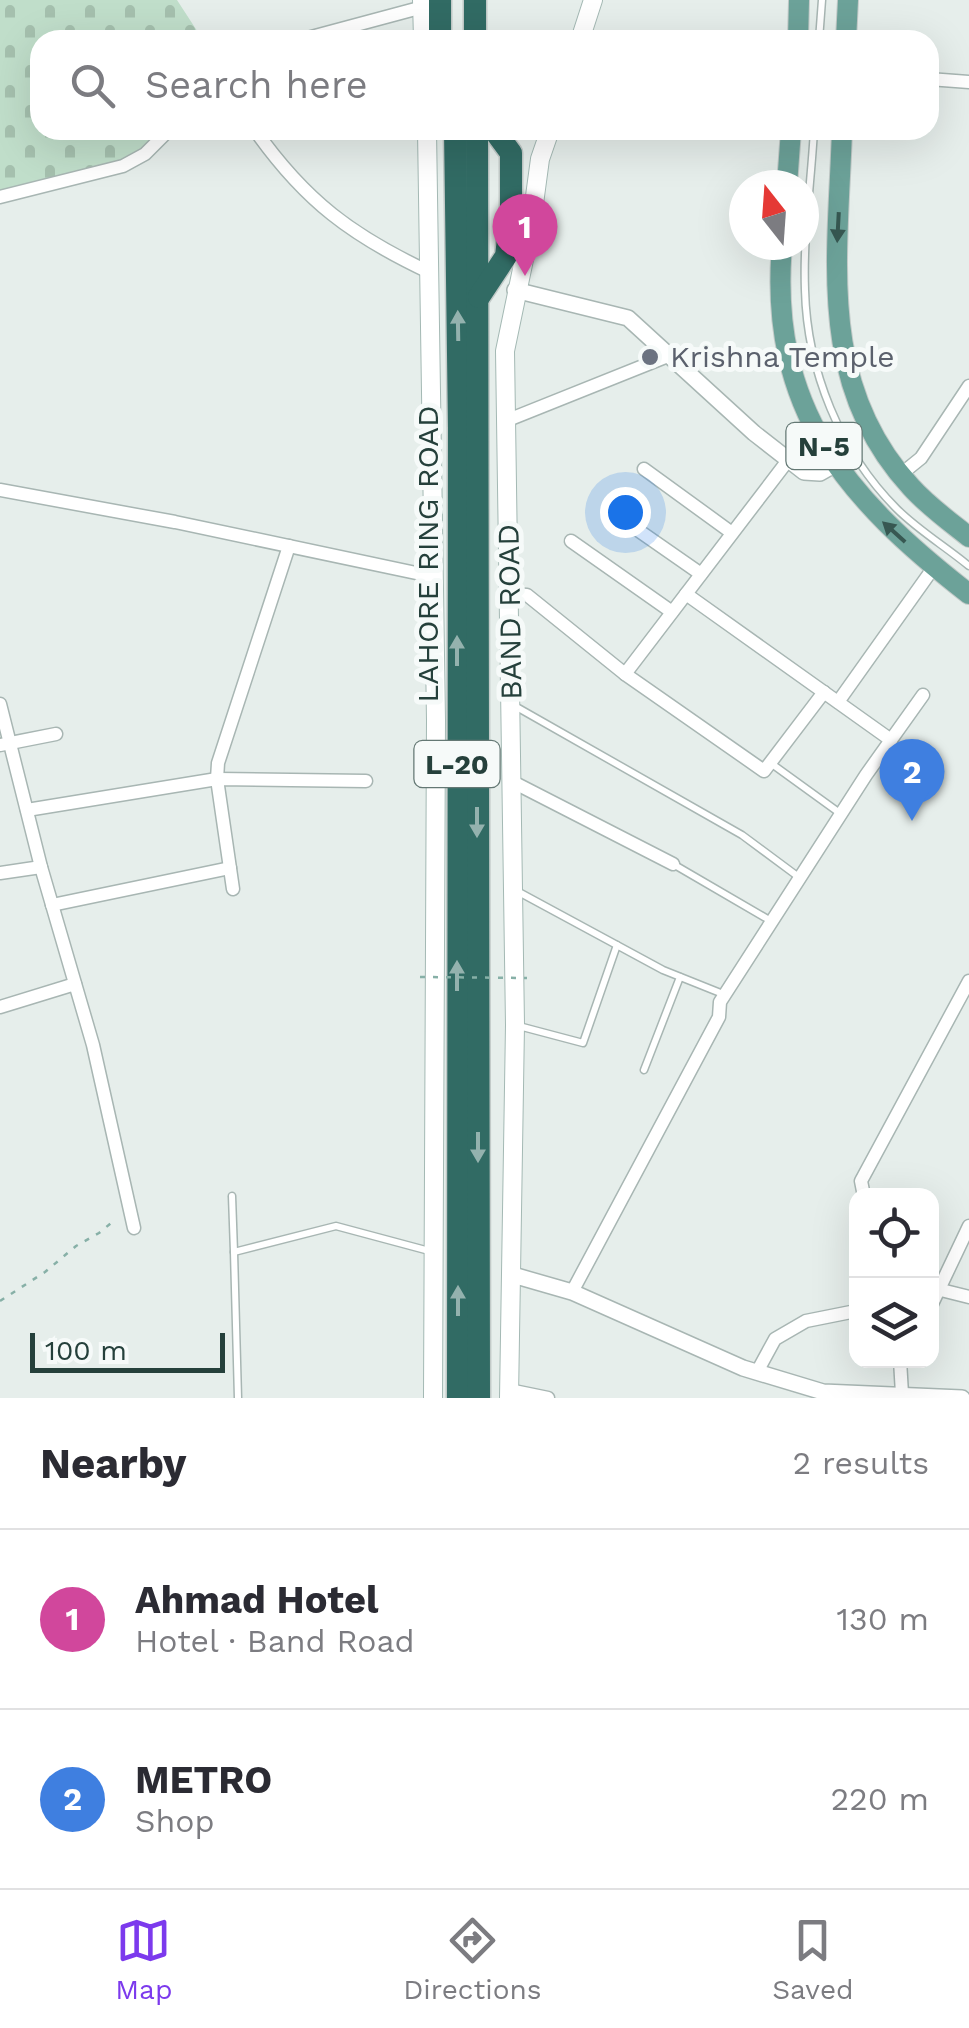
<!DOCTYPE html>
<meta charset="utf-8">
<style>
:root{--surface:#fff;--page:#f2f2f3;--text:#2b2b33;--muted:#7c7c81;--line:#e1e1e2;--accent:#7c3aed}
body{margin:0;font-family:"Work Sans",sans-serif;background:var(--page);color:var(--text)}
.controls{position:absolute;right:30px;bottom:30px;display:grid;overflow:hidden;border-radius:20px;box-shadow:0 10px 40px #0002}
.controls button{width:90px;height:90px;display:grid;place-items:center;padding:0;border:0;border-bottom:2px solid var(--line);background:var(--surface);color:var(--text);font:50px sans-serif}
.compass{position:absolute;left:729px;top:170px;width:90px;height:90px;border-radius:50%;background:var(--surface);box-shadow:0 10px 40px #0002;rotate:343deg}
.scale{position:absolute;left:30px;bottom:25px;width:195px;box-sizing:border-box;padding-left:10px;border:5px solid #25403b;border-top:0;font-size:28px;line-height:35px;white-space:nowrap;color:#25403b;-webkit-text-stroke:8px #f6faf9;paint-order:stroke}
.you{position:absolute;left:625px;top:512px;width:35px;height:35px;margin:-25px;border:8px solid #fff;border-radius:50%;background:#1a73e8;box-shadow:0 0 0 15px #1a73e833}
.badge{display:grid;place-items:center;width:65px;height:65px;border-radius:50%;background:var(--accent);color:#fff;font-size:32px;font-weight:700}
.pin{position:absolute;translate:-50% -82px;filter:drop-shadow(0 2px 5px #0008)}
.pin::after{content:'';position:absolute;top:52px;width:35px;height:30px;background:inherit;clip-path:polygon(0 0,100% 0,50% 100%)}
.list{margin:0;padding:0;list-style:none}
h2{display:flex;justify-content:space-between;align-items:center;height:130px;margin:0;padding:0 40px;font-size:42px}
h2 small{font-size:32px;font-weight:400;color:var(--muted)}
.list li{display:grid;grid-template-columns:65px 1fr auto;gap:30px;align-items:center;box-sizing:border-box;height:180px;padding:0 40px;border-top:2px solid var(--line)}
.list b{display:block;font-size:38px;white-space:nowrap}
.list p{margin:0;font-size:32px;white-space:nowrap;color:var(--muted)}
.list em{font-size:32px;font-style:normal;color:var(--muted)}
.icon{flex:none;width:55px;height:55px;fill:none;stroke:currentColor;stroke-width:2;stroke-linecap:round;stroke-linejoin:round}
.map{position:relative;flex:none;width:969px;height:1398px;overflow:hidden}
.search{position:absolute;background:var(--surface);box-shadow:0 10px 40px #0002;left:30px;right:30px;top:30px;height:110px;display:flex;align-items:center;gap:25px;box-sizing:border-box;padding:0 35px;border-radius:30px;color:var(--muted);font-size:38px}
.sheet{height:490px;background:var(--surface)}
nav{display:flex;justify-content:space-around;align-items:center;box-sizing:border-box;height:140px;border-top:2px solid var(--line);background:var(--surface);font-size:28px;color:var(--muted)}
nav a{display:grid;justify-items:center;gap:5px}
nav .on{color:var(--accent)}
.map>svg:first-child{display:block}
.cemetery{fill:url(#cemetery-stones)}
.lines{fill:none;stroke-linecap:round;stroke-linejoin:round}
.service-casing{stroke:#a8b6b3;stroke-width:9}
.minor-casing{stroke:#a8b6b3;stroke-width:15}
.tertiary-casing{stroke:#a8b6b3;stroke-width:18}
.secondary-casing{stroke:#a4b9b4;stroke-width:20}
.primary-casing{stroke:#c2cac8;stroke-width:22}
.motorway-casing{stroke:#c2cac8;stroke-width:25}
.path{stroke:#87b0a7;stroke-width:2.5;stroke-dasharray:5 8;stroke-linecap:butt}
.service{stroke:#fff;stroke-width:6}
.minor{stroke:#fff;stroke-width:12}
.tertiary{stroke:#fff;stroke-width:15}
.secondary{stroke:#fff;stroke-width:18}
.primary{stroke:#6ca299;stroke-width:20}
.motorway{stroke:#316b64;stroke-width:22}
.path-bridge{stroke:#87b0a7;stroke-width:2.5;stroke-dasharray:5 8;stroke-linecap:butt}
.oneway{fill:#375852}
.oneway2{fill:#94b2ae}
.worship-dot{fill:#6b7280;stroke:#f6faf9;stroke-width:4}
.labels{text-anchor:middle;stroke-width:10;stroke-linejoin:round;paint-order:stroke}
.shield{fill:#f6faf9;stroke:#647874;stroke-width:2.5}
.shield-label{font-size:28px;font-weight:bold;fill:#25403b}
.worship-label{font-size:30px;fill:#5b616d;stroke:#f6faf9;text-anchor:start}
.street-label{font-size:30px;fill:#25403b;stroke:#f6faf9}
</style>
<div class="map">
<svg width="969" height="1398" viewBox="0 0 969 1398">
<defs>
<pattern id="cemetery-stones" width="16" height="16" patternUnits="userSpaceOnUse" patternTransform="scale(2.5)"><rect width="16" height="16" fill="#c0deca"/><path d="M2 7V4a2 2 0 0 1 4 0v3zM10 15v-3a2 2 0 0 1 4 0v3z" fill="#a5c0ae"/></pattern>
</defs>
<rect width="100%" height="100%" fill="#e6eeeb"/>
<!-- cemetery -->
<polygon class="cemetery" points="0,0 177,0 203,40 40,40 40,130 173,130 143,162 0,196"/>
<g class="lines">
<defs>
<g id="service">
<polyline points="819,40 822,0"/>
<path d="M 814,130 C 811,183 803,237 805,290 C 807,370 840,452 897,509 C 918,530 946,547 969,566"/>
<polyline points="513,705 742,835 800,878"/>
<polyline points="772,764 841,814"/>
<polyline points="673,864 771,921"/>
<polyline points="515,890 663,970 723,994"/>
<polyline points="515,1025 583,1043 617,945"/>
<polyline points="644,1070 680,977"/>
<polyline points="232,1196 234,1252"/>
<polyline points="238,1398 234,1252 336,1226 433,1252"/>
</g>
<g id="minor">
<polyline points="300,40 423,7"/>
<polyline points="929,79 969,82"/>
<path d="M 255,130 C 305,201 352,236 431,273"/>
<polyline points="0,197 123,166 145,154 169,130"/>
<polyline points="508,420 668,356"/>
<polyline points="644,469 732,533"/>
<polyline points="900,475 921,458 969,386"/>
<polyline points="0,490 175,522 435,577"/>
<polyline points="612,512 701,574"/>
<polyline points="571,541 672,612"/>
<polyline points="511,594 527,595 625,674 764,771 824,692"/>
<polyline points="686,594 891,740"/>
<polyline points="625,674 789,459"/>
<polyline points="838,702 934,567"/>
<polyline points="0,704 41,867 93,1045 134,1228"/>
<polyline points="0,745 56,734"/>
<polyline points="511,781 673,864"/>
<polyline points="27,810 217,779 366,781"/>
<polyline points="0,873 41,867"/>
<polyline points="233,889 217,779 218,763 289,546"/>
<polyline points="52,905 230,868"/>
<polyline points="0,1007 75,984"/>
<polyline points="864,1196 861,1181 969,981"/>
<polyline points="937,1289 969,1297"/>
<polyline points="572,1292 719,1017 720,1002 866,775 923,695"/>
<polyline points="932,1304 969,1226"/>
<polyline points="900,1360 902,1394"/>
<polyline points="757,1372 775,1339 806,1321 856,1311"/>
<polyline points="509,1390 548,1398"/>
</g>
<g id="tertiary">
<polyline points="515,290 628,318 754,433 804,472 820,473 834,465"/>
<polyline points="513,1275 572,1292 743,1368 823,1392 962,1398"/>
</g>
<g id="secondary">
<polyline points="422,0 423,40"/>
<polyline points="580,40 593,0"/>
<polyline points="427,130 436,720 433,1398"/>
<polyline points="509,1398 515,1025 505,351 531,226 540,159 550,130"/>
</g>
<g id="primary">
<polyline points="798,40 799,0"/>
<polyline points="846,40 848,0"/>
<path d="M 842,130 C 838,258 816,384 911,487 C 928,506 949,521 969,537"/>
<polyline points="787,185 791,130"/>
<path d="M 782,245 C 768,410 847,499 969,594"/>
</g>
<g id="motorway">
<polyline points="440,0 440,40"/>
<polyline points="475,0 475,40"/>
<polyline points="455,130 459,428 458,1398"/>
<polyline points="477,130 479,1398"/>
<polyline points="479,297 506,256 511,214 511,153 494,130"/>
</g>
</defs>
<!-- service casing -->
<use href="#service" class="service-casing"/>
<!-- minor casing -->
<use href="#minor" class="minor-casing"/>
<!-- tertiary casing -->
<use href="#tertiary" class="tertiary-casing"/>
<!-- secondary casing -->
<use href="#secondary" class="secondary-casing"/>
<!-- primary casing -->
<use href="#primary" class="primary-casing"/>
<!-- motorway casing -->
<use href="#motorway" class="motorway-casing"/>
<!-- path -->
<polyline class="path" points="0,1301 45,1272 76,1246 99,1233 116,1219"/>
<!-- service -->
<use href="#service" class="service"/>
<!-- minor -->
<use href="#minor" class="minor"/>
<!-- tertiary -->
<use href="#tertiary" class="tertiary"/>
<!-- secondary -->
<use href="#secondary" class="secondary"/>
<!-- primary -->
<use href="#primary" class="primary"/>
<!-- motorway -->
<use href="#motorway" class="motorway"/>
<!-- path-bridge -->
<polyline class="path-bridge" points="420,977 527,978"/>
</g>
<!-- one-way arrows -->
<defs><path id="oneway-solid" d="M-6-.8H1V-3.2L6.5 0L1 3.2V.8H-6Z" transform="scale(2.5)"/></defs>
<g class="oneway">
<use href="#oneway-solid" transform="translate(838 227) rotate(93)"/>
<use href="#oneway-solid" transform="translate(894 532) rotate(-138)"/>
</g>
<g class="oneway2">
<use href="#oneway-solid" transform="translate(458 326) rotate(-91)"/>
<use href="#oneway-solid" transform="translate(457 651) rotate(-90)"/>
<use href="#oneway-solid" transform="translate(477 822) rotate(90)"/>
<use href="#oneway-solid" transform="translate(457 976) rotate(-90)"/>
<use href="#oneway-solid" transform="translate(478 1147) rotate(90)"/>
<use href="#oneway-solid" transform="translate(458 1301) rotate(-90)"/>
</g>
<!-- markers -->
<circle class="worship-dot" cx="650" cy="357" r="10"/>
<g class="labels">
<!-- shield labels -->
<g class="shield">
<rect x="786.5" y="423" width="75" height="46" rx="8"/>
<rect x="414.5" y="741" width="85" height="46" rx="8"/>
</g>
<g class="shield-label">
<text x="824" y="456">N-5</text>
<text x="457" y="774">L-20</text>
</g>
<!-- worship labels -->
<g class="worship-label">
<text x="670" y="367">Krishna Temple</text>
</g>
<!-- street labels -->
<g class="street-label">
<text transform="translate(428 554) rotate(-90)" y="10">LAHORE RING ROAD</text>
<text transform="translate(510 612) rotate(-91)" y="10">BAND ROAD</text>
</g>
</g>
</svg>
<div class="controls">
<button><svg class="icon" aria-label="locate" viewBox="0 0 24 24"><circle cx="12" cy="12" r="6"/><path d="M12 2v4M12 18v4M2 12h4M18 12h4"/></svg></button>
<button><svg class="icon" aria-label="layers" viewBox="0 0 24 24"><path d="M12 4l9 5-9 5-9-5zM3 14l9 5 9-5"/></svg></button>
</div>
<svg class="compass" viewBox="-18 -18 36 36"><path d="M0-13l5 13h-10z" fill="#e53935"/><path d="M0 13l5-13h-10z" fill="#7c7c81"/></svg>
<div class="scale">100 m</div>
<div class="you"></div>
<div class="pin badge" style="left:525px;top:276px;background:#d1479c">1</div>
<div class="pin badge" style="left:912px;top:821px;background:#3f7fe0">2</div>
<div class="search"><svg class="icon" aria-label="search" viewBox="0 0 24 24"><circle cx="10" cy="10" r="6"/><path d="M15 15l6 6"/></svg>Search here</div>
</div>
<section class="sheet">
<h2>Nearby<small>2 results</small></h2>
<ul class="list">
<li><span class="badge" style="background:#d1479c">1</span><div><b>Ahmad Hotel</b><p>Hotel · Band Road</p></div><em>130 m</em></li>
<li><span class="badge" style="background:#3f7fe0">2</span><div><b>METRO</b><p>Shop</p></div><em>220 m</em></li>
</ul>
</section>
<nav>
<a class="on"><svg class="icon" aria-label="map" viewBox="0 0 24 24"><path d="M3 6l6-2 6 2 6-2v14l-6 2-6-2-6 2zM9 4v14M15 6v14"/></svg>Map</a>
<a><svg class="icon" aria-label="directions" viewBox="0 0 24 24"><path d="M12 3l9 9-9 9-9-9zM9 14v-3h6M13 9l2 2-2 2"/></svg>Directions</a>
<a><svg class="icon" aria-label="saved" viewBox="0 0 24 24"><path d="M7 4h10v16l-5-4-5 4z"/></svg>Saved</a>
</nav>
